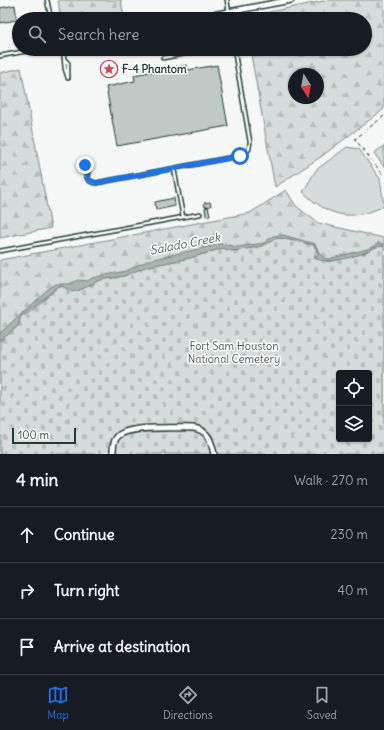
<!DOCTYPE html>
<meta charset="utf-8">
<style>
:root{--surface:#171b24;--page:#242831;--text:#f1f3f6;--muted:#9ea1a6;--line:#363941;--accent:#1a73e8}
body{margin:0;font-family:Delius,sans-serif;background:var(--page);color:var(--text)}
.controls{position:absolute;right:12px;bottom:12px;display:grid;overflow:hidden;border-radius:4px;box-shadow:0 1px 3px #0004}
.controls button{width:36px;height:36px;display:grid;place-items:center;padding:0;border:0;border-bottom:1px solid var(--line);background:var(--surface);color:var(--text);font:20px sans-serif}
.compass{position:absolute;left:288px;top:68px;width:36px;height:36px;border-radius:50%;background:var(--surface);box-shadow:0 1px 3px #0004;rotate:169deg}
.scale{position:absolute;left:12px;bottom:10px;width:64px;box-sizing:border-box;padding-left:4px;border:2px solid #1f3d34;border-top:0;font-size:11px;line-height:14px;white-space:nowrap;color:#1f3d34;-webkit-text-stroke:3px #fff;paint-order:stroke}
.stop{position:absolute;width:12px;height:12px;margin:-9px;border:3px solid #1a73e8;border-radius:50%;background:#fff}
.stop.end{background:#1a73e8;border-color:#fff;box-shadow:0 1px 4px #0008}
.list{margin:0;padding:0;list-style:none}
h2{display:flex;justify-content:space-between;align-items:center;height:52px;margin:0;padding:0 16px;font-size:17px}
h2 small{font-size:13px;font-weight:400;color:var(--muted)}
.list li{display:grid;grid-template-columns:26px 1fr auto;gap:12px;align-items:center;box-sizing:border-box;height:56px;padding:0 16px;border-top:1px solid var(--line)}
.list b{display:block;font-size:15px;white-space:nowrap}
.list em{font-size:13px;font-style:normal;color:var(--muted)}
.icon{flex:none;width:22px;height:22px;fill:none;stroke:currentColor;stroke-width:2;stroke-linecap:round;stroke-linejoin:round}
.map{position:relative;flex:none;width:384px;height:454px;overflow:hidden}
.search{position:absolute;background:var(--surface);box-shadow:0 1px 3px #0004;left:12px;right:12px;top:12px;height:44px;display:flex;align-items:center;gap:10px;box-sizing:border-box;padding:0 14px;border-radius:22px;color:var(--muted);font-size:15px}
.sheet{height:220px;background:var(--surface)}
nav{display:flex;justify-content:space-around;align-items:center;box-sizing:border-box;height:56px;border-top:1px solid var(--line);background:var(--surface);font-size:11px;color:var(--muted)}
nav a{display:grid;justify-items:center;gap:2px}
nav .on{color:var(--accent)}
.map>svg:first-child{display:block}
.green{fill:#d6dcdb;stroke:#7a8c88}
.forest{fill:url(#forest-firs);stroke:#7a8c88;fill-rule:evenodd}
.cemetery{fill:url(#cemetery-stones);stroke:#7a8c88;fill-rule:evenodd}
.water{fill:#aab5b1;stroke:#72857f}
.building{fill:#c0c9c6;stroke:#1f3d34}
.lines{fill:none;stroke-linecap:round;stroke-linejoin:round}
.service-casing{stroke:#1f3d34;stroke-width:5.5}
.minor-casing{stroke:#1f3d34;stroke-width:8}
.path{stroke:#1f3d34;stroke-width:1;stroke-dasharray:4 3;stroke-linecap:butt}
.service{stroke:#fff;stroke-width:2.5}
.minor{stroke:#fff;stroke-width:5}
.route{stroke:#1a73e8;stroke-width:5}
.labels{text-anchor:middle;stroke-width:3;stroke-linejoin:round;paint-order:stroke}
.poi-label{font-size:11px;font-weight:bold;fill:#1f3d34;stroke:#fff;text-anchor:start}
.park-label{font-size:11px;fill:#445d55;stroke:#fff}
.water-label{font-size:12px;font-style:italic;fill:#49615a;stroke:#fff}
</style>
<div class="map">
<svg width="384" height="454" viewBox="0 0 384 454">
<defs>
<pattern id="forest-firs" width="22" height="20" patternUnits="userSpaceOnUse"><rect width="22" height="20" fill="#d6dcdb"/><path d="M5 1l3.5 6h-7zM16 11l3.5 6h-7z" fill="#b7bebd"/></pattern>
<pattern id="cemetery-stones" width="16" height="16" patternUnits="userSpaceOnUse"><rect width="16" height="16" fill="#d6dcdb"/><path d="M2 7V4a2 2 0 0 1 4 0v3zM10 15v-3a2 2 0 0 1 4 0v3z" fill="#b7bebd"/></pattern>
</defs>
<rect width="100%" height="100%" fill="#f6f7f7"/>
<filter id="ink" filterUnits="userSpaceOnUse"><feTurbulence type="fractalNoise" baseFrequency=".025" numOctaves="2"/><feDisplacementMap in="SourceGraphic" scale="8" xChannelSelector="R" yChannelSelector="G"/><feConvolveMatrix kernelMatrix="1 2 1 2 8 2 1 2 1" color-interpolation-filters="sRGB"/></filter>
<g filter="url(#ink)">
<!-- green -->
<g class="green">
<polygon points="384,146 384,167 374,153"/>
<path d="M 347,147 L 359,149 L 380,179 L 384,206 C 351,222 329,217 303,192 L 316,170 Z"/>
</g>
<!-- forest -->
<g class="forest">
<polygon points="58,0 121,0 124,19 61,19"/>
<path d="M 329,0 L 384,0 L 384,109 L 322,156 L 275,187 L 250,49 L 365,49 L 365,19 L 255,19 L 264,13 ZM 294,74 L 318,74 L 318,98 L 294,98 Z"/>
<polygon points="21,68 51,228 0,238 0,73"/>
<path d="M 286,190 L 296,206 L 318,223 L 384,238 L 384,454 L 0,454 L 0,260 L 250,213 ZM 339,373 L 369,373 L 369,439 L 339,439 Z"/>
</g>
<!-- cemetery -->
<path class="cemetery" d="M 280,238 L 314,245 L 319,255 L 314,256 L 329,262 L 364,253 L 375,247 L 384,246 L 384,454 L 0,454 L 0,341 L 18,326 L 21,316 L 29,312 L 59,286 L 80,290 L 100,280 L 124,276 L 144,267 L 190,258 L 223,248 L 233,251 L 259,247 L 273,239 ZM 339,373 L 369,373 L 369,439 L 339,439 Z"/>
<!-- water -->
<path class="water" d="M 283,235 L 315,244 L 323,258 L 329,259 L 371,248 L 378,243 L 384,244 L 384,246 C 377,245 373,249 366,252 C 353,257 327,265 314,258 L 319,254 L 314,245 L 280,238 L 273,239 L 272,241 L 259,247 L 232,251 L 223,248 L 190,258 L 145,267 L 124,276 L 100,280 L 80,290 L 72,292 L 62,286 L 59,286 L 21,316 L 18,326 L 0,341 L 0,333 L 48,289 L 56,284 L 70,284 L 78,280 L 88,281 L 92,278 L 126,271 L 149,260 L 221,244 L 238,247 L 264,243 L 273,236 Z"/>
<!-- building -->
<g class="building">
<polygon points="15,5 17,20 0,23 0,8"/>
<polygon points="187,65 188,70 217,65 228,126 117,146 106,87 135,81 134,75"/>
<polygon points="174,198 175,206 156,210 155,202"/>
<polygon points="210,202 211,206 205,207 204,203"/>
<polygon points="208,207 210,215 206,216 205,208"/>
</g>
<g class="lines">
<defs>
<g id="service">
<polyline points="47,0 51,19"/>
<polyline points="227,0 230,19"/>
<polyline points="63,49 65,69 68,78"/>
<polyline points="0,56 38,49"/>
<polyline points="163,58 211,49"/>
<polyline points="65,60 68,63 68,78"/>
<path d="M 85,164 C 84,172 85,182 96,183 L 244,155 L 249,149 L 250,142 L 234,49"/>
<polyline points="85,165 88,171 87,177"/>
<polyline points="174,169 183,217"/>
<polyline points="0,251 200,214"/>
</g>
<g id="minor">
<polyline points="191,19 291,0"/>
<path d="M 113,454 C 113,447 113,441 118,436 C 129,425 178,428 194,428 C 209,431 211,441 214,454"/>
</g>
</defs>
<!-- service casing -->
<use href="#service" class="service-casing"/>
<!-- minor casing -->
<use href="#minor" class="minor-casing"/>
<!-- path -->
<polyline class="path" points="384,116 355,139 384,176"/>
<!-- service -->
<use href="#service" class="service"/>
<!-- minor -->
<use href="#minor" class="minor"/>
</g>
</g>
<g class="lines" filter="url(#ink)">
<!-- route -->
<polyline class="route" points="85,165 87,168 88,179 96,183 240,156"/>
</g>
<!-- icons -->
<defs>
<symbol id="sight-ring" viewBox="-11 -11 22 22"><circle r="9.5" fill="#fff" stroke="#d1495b" stroke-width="1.5"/><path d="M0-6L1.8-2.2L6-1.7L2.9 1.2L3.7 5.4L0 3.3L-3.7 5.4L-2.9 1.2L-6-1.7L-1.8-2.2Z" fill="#d1495b"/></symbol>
</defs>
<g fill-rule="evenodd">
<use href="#sight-ring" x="99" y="59" width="20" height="20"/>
</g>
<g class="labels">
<!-- poi labels -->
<g class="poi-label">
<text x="122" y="73">F-4 Phantom</text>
</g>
<!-- park labels -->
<g class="park-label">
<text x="234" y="350">Fort Sam Houston<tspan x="234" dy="13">National Cemetery</tspan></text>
</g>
<!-- water labels -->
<g class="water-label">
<text transform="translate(185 244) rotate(-11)" y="4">Salado Creek</text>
</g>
</g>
</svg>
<div class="controls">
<button><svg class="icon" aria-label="locate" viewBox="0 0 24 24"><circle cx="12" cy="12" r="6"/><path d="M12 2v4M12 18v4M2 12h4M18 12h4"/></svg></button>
<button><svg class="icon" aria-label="layers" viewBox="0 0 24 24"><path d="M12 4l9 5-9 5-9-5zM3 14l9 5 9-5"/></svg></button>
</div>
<svg class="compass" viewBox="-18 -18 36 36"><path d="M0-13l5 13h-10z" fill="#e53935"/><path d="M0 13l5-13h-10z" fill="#9ea1a6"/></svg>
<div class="scale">100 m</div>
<div class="stop" style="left:240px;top:156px"></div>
<div class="stop end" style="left:85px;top:165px"></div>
<div class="search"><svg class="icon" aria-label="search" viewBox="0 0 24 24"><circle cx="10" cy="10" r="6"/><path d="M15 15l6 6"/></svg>Search here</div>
</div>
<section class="sheet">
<h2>4 min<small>Walk · 270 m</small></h2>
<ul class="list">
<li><svg class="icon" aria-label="ahead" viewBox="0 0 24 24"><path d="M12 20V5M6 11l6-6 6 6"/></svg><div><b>Continue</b></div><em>230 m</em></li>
<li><svg class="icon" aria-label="right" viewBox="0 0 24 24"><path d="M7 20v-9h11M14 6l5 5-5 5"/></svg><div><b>Turn right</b></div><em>40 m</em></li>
<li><svg class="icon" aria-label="arrive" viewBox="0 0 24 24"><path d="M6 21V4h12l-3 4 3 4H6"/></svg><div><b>Arrive at destination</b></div></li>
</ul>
</section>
<nav>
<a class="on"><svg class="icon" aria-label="map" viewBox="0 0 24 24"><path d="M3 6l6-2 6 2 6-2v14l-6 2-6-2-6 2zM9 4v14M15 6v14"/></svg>Map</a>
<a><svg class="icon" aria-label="directions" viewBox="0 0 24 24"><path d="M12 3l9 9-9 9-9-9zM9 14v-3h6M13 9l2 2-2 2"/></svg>Directions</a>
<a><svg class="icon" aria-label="saved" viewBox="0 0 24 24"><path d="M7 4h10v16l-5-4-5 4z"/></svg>Saved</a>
</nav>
